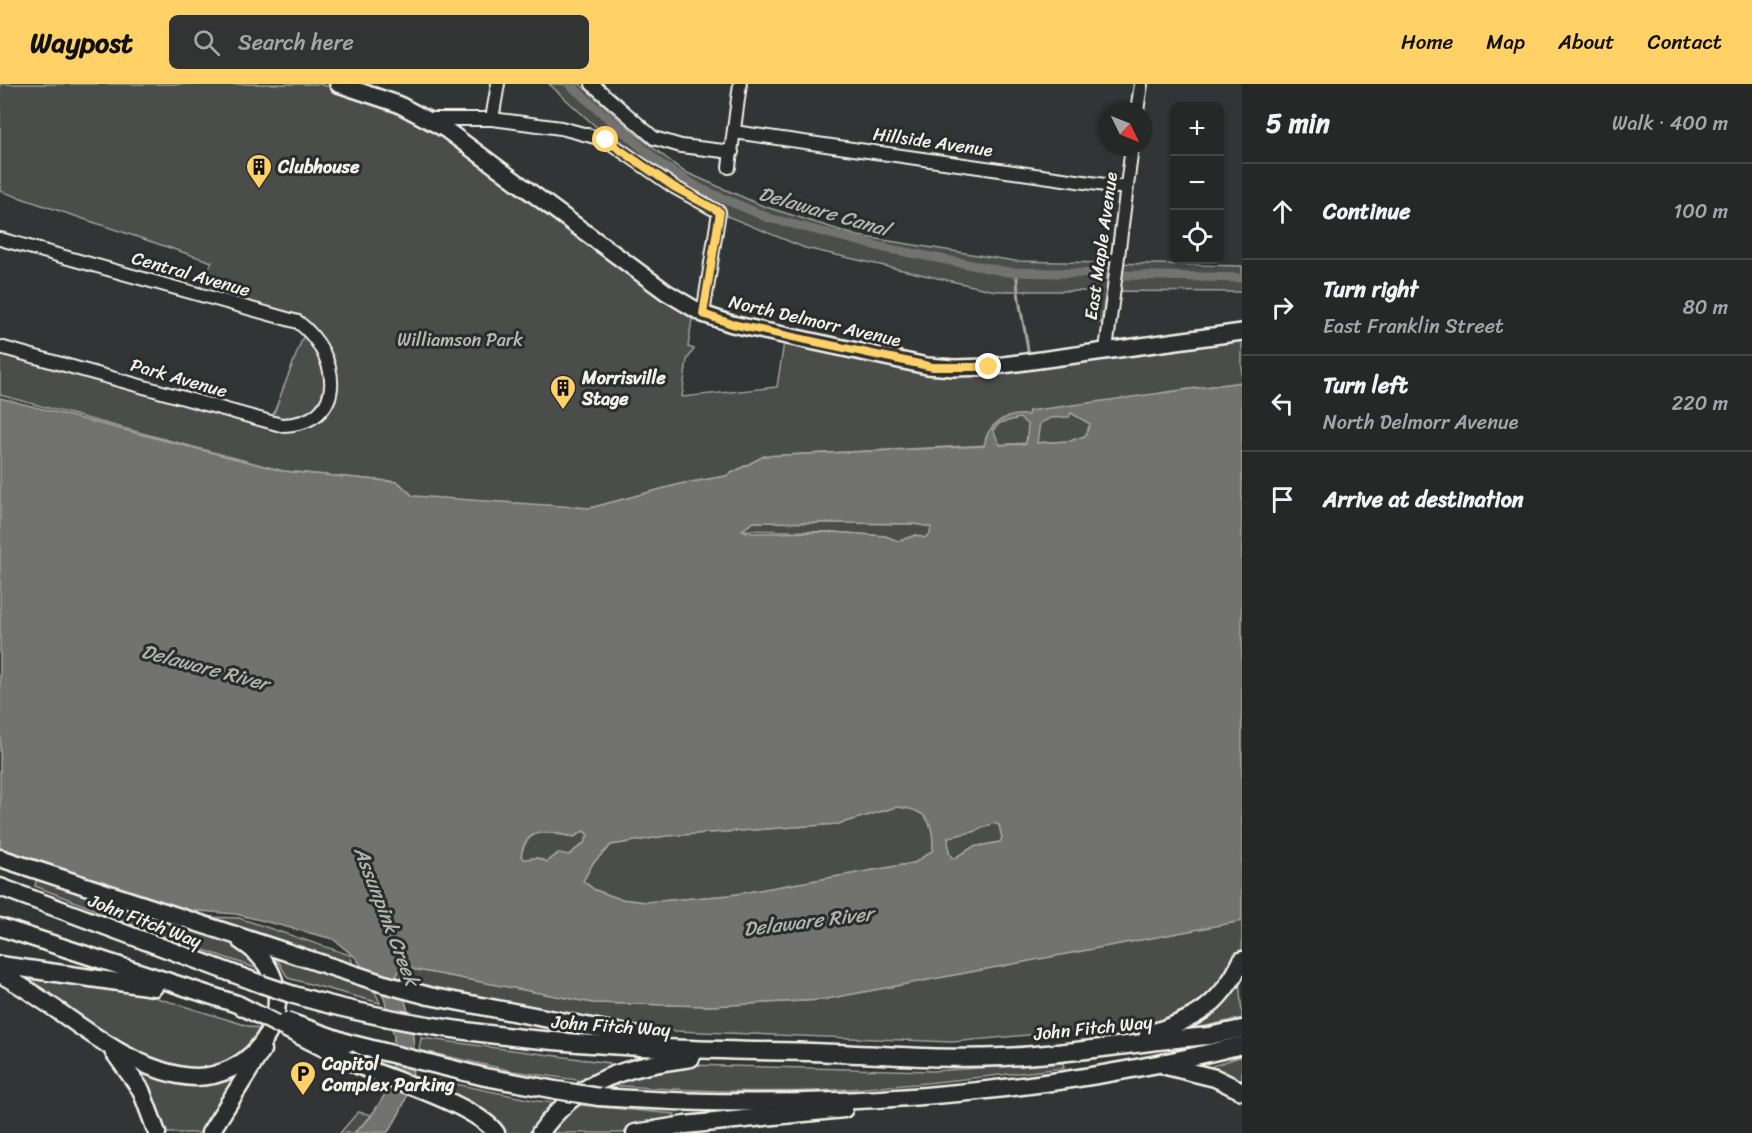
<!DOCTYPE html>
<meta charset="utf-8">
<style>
:root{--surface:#262828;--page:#323434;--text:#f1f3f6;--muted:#a4a6a8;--line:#424445;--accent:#ffd166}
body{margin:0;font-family:Sriracha,sans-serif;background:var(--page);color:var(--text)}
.controls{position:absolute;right:18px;top:18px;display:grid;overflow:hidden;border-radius:9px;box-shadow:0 2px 4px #0004}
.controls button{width:54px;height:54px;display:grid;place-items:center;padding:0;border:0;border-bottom:2px solid var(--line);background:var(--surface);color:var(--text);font:30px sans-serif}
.compass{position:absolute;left:1098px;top:18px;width:54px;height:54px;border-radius:50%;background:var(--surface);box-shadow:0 2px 4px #0004;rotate:133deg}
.stop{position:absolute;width:18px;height:18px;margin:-14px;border:4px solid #ffd166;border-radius:50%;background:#fff}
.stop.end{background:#ffd166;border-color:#fff;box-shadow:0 2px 6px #0008}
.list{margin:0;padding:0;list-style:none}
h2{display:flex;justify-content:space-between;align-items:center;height:78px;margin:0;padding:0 24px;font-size:26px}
h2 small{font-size:20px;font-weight:400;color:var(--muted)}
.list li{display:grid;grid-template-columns:39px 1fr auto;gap:18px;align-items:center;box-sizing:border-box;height:96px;padding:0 24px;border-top:2px solid var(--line)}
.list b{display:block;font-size:22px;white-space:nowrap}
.list p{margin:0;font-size:20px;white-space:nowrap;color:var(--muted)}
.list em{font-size:20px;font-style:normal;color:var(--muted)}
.icon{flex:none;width:33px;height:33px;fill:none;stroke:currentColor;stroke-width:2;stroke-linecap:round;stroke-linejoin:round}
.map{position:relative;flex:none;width:1242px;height:1049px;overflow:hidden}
header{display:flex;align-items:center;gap:36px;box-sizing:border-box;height:84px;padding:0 30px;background:var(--accent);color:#111}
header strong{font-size:28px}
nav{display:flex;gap:33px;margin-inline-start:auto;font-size:21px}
.search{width:420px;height:54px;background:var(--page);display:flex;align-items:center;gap:15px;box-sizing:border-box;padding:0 21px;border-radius:9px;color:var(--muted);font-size:22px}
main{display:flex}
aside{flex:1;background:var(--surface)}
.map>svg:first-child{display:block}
.green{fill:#4b4d4c;stroke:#a09f9a;stroke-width:1.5}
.water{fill:#727370;stroke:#a6a5a0;stroke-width:1.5;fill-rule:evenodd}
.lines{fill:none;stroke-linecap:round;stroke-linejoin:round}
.stream{stroke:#a6a5a0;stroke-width:3}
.canal{stroke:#727370;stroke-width:9}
.minor-casing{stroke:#f4f1e8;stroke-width:16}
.major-casing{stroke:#f4f1e8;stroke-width:20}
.highway-casing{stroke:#f4f1e8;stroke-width:21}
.minor{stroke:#2a2d2e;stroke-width:12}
.major{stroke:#2a2d2e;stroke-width:15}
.highway{stroke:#2a2d2e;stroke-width:16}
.highway-bridge-casing{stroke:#f4f1e8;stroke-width:21;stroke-linecap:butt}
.highway-bridge{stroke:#2a2d2e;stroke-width:16}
.route{stroke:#ffd166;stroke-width:8}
.labels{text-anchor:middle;stroke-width:6;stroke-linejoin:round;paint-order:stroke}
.street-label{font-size:18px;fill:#f4f1e8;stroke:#2a2d2e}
.poi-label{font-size:18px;font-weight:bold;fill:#f4f1e8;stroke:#2a2d2e;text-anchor:start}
.park-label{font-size:18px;fill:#b9b8b1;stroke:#2a2d2e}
.water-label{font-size:20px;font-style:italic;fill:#b3b2ac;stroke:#2a2d2e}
</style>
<header>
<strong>Waypost</strong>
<div class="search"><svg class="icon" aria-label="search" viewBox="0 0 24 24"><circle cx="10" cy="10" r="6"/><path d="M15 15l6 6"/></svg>Search here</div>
<nav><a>Home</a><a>Map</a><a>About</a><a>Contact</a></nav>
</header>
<main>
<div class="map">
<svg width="1242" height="1049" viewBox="0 0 1242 1049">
<rect width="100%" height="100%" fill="#323535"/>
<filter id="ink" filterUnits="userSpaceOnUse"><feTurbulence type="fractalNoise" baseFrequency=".0167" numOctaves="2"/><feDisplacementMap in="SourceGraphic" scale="12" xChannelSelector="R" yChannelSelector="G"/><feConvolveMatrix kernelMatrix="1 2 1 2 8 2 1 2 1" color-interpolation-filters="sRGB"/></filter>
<g filter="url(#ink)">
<!-- green -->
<g class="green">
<polygon points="0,0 319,0 398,20 692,235 688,263 694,265 687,276 682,313 777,303 785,252 922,281 1022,278 1242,248 1242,298 1160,309 1135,328 1104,345 1070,357 764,372 726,392 680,400 590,424 445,416 413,412 398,398 283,387 0,311 0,264 270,339 306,245 197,210 212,178 0,107"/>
<polygon points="549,0 580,0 633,48 683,87 763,122 858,152 1015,177 1242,182 1242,208 1106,207 1101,239 1097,239 1092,207 995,207 805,164 705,123 637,80"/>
<polygon points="754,438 914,440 932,443 930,450 924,454 916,451 898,457 885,452 833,448 742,446"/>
<path d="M 897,723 C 928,725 934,738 933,766 L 914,779 L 731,811 L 646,818 L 620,815 L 595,806 L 583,797 L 593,779 L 611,761 L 666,752 L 838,740 Z"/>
<polygon points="994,739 999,741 1002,755 1000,758 973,763 953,775 949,769 948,753 973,748"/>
<path d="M 584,747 L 588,751 L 584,759 L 568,771 L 558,769 L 547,778 L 537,774 L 524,775 L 521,772 C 527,740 550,749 574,753 Z"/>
<polygon points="37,793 248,864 267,888 152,848 35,802"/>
<polygon points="203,833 239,834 350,871 354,884"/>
<polygon points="1242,837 1242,869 1235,874 1200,927 1167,938 952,958 675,947 600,938 458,910 410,899 396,892 401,883 593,919 710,922 821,916"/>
<polygon points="273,868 372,901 380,919 288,894"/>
<path d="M 1240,888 C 1238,904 1242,918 1242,934 L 1179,948 Z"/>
<path d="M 18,892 L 106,906 L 141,909 L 265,947 C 251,964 237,979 214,984 C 159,996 64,921 18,892 Z"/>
<polygon points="421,954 610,979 608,987 584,997 513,987 419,966"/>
<polygon points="1242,972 1242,1001 1206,984"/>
<path d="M 1063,979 L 1064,984 C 981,993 897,1004 813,1007 C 745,1009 676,1006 607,1001 L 644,987 L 689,981 L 932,987 Z"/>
<polygon points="248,981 208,1049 165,1049 141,985 184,999"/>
<path d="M 436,996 L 537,1017 L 675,1030 L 673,1035 L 622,1049 L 507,1049 C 490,1022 462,1014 434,1004 Z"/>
<polygon points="358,1028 372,1031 354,1049 340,1049"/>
</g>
<!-- water -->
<path class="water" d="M 1242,298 L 1242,837 L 821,916 L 710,922 L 593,919 L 402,883 L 396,892 C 419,947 424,997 388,1048 L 354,1049 L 369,1035 L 384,1012 L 392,983 L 394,952 L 384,914 L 356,874 L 333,855 L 236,830 L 174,825 L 0,764 L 0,314 L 283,387 L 398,398 L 413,412 L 590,424 L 680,400 L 726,392 L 764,372 L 984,362 C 987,339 1006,329 1028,331 L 1029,327 ZM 1071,329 L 1090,340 L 1085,352 L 1070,357 L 1037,359 L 1040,339 L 1051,334 L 1069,333 ZM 1020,334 L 1028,341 L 1026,360 L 1000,361 L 993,346 L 1000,339 ZM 754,438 L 914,440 L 931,443 L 930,450 L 924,454 L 916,451 L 898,457 L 885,452 L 833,448 L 751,449 L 742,446 ZM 897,723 C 927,725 934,738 933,766 L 914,779 L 731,811 L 646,818 L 620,815 L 595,806 L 583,797 L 593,779 L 611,761 L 666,752 L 838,740 ZM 994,739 L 999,741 L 1002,754 L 1000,758 L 973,763 L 953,775 L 949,769 L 948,753 L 973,748 ZM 584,747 L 588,751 L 584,759 L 569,771 L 559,769 L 547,778 L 537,774 L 524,775 L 521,772 C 526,740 550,748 574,753 Z"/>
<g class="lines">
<!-- stream -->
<path class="stream" d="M 1017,188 C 1016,214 1025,240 1028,267"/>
<!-- canal -->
<g class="canal">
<polyline points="569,0 662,81 701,105 769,134 885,164 1008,188 1108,190"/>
<polyline points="1123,191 1242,194"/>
</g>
<defs>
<g id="minor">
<polyline points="592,0 654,54 681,62 732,68"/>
<polyline points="1137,27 1141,0"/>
<polyline points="428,35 492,35 561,44 606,56 674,103 719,128 703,230"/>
<polyline points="492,35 498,0"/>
<polyline points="734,48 1126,104"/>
<polyline points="729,83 740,0"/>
<path d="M 0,155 L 298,238 C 340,270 350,340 281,341 L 0,263"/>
<polyline points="1106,266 1132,63"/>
</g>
<polyline id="major" points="338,0 398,20 445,45 666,208 703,230 732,240 927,282 954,284 989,283 1242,248"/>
<g id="highway">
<polyline points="0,774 384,900 429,912 654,955"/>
<polyline points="0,803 261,900"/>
<polyline points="0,843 237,920"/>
<polyline points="0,881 154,903"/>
<path d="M 0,890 C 59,920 111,977 178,991 C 257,1008 319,906 241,857"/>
<path d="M 294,911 C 463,960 637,965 812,968 C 875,970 938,976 1002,973 C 1071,971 1140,957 1209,952 L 1242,945"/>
<path d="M 1148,950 C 1194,936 1220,923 1242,876"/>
<polyline points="348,959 485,993 556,1006"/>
<polyline points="113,967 141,1006 157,1049"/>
<path d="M 360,982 C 393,996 477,1022 496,1049"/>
<polyline points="1166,982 1215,994 1242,1007"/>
<path d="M 599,1013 C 813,1028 1034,1013 1242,961"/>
<polyline points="210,1049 262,966"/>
<path d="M 540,1049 C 580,993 627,983 691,974"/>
<polyline points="635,1049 685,1041 844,1025"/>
</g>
</defs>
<!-- minor casing -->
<use href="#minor" class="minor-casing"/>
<!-- major casing -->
<use href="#major" class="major-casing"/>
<!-- highway casing -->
<use href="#highway" class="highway-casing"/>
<!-- minor -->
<use href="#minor" class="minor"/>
<!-- major -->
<use href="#major" class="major"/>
<!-- highway -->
<use href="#highway" class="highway"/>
<defs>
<g id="highway-bridge">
<polyline points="261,900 294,911"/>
<polyline points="237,920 360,982"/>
<polyline points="286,937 348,959"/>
<polyline points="556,1006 599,1013"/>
</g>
</defs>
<!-- highway-bridge casing -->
<use href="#highway-bridge" class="highway-bridge-casing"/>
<!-- highway-bridge -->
<use href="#highway-bridge" class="highway-bridge"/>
</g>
</g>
<g class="lines" filter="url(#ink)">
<!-- route -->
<polyline class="route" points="606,56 674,103 720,128 703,230 732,240 933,283 989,283"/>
</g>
<!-- icons -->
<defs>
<symbol id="building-pin" viewBox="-11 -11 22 30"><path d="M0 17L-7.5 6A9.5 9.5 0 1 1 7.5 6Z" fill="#ffd166" stroke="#2a2d2e"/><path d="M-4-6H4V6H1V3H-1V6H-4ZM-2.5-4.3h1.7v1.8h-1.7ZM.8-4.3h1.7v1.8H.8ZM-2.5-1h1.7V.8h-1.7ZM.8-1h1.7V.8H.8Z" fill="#111"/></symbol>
<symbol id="parking-pin" viewBox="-11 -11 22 30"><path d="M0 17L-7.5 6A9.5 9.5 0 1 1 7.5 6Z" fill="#ffd166" stroke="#2a2d2e"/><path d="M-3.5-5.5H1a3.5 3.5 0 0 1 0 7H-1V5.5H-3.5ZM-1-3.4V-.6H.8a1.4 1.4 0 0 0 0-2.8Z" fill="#111"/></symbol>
</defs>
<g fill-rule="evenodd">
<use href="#building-pin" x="244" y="68" width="30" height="40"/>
<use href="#building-pin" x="548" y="289" width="30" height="40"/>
<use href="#parking-pin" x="288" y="975" width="30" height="40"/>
</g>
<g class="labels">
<!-- street labels -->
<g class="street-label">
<text transform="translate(933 58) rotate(8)" y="6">Hillside Avenue</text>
<text transform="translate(1101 162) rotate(-82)" y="6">East Maple Avenue</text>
<text transform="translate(191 190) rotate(16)" y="6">Central Avenue</text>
<text transform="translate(815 237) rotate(13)" y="6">North Delmorr Avenue</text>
<text transform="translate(179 294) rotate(16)" y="6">Park Avenue</text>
<text transform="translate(145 837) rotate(21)" y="6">John Fitch Way</text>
<text transform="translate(611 942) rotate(4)" y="6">John Fitch Way</text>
<text transform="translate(1093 944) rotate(-6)" y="6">John Fitch Way</text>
</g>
<!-- poi labels -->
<g class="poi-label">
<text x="278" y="89">Clubhouse</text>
<text x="582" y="300">Morrisville<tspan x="582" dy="21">Stage</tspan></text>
<text x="322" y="986">Capitol<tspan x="322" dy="21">Complex Parking</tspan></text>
</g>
<!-- park labels -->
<g class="park-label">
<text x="460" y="262">Williamson Park</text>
</g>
<!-- water labels -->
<g class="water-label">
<text transform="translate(824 127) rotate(16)" y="7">Delaware Canal</text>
<text transform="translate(205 583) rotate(15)" y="7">Delaware River</text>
<text transform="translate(387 832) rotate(69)" y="7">Assunpink Creek</text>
<text transform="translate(808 837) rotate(-7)" y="7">Delaware River</text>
</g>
</g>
</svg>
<div class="controls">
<button>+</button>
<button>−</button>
<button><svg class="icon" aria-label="locate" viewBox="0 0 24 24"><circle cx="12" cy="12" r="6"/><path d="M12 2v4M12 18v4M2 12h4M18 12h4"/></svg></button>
</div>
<svg class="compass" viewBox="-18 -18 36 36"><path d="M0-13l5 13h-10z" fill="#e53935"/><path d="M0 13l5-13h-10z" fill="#a4a6a8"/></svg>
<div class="stop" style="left:606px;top:56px"></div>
<div class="stop end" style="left:989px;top:283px"></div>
</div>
<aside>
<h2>5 min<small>Walk · 400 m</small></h2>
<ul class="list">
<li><svg class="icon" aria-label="ahead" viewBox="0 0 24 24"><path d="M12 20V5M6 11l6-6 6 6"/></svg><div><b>Continue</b></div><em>100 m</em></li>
<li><svg class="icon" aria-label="right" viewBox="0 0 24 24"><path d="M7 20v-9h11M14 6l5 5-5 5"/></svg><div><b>Turn right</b><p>East Franklin Street</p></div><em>80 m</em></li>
<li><svg class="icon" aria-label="left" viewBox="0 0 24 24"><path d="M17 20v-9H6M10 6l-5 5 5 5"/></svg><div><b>Turn left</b><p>North Delmorr Avenue</p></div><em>220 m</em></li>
<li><svg class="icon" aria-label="arrive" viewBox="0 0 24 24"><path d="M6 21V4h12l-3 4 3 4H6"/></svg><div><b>Arrive at destination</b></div></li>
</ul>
</aside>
</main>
